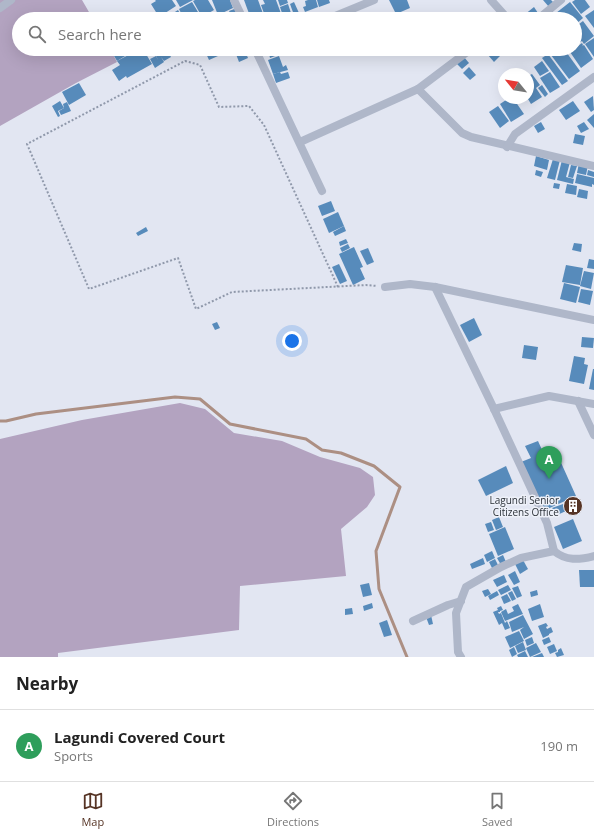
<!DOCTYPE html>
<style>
:root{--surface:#fff;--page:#f6f6f6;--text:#222;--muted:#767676;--line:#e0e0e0;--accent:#563425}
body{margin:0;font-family:"Open Sans",sans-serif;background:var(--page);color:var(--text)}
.compass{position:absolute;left:498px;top:68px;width:36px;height:36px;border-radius:50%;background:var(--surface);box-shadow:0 4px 16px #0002;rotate:300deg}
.you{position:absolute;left:292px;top:341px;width:14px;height:14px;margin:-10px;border:3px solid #fff;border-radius:50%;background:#1a73e8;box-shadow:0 0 0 6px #1a73e833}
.badge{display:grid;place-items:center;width:26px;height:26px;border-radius:50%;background:var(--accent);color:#fff;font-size:13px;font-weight:700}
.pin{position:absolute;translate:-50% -33px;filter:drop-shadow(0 1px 2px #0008)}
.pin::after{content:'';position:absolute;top:21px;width:14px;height:12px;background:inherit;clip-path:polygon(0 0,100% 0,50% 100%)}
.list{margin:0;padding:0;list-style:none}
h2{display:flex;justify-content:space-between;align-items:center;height:52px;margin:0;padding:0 16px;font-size:17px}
h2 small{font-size:13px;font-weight:400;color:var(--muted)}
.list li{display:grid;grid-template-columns:26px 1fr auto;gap:12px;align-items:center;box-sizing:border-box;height:72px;padding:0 16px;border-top:1px solid var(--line)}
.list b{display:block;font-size:15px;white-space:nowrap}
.list p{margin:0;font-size:13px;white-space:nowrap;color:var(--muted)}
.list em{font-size:13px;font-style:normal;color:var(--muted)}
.icon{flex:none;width:22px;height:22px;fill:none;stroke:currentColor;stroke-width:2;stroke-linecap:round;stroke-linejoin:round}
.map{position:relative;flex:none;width:594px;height:657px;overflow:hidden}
.search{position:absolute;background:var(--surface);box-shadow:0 4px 16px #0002;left:12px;right:12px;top:12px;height:44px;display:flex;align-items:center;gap:10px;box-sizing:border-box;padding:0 14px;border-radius:22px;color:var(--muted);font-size:15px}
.sheet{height:124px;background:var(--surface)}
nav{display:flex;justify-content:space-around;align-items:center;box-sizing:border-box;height:56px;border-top:1px solid var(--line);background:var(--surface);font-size:11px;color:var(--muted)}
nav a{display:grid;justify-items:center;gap:2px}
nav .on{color:var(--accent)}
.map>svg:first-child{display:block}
.green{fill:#b3a3c0}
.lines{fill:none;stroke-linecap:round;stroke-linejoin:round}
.stream{stroke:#ac8f83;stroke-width:3}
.building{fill:#578bbb}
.path{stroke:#9099ab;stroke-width:2;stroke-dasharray:2 2;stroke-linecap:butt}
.minor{stroke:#afb7c9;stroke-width:8}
.labels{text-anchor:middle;stroke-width:3;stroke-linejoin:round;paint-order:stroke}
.poi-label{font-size:10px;fill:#2c3239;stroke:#eef1f9;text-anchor:end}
</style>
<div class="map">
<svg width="594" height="657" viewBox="0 0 594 657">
<rect width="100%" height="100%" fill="#e2e6f2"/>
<!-- green -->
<g class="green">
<polygon points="0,0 82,0 93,19 19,19 19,49 110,49 117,62 76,83 0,126"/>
<polygon points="180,403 205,409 234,433 282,441 320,457 360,468 373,477 375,495 367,507 341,529 346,576 240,586 239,630 58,653 58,657 0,657 0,439 82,420"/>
</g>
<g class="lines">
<!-- stream -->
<polyline class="stream" points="0,421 6,421 36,414 175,397 200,399 230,424 306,439 322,450 341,453 374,466 400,487 376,551 379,589 407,657"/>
</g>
<!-- building -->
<g class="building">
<polygon points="155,0 172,0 176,6 159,17 151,4 156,1"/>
<polygon points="176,0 193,0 180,7"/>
<polygon points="195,0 208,0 214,10 202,17 193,1"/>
<polygon points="212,0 230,0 233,8 218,15"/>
<polygon points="244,0 258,0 265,19 251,19"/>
<polygon points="263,0 276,0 283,19 266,19 261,5 265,4"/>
<polygon points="278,0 287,0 288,3 280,6"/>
<polygon points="308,0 316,0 318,7 305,12 303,7 306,6 305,1"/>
<polygon points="317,0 329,0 330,3 319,7"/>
<polygon points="389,0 407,0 410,8 396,14"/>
<polygon points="543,0 551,0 554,3 549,7"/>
<polygon points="575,0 585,0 590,7 581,14 572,2"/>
<polygon points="192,2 201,17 202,19 184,19 179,9"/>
<polygon points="294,2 299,13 294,15 290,4"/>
<polygon points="570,2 583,18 575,25 575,19 560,19 556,13"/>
<polygon points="288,4 293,19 284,19 280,7"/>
<polygon points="534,7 538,13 530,19 527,19 524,15"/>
<polygon points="237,8 241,18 238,19 217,19 230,13 229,11"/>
<polygon points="551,9 558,19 543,19"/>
<polygon points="178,10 183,19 161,19 166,16 167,17"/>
<polygon points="594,10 594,28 585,16"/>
<polygon points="583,21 594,36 584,44 582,41 579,43 575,38 575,27"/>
<polygon points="594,38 594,57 585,44"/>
<polygon points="582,43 583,45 582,46 584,45 593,59 581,68 570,52"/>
<polygon points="110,49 134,49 135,50 117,61"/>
<polygon points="135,49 143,49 152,64 127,78 126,76 119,81 112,70 120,65 117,61 136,51"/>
<polygon points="160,49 167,49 171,57 164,61 161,57 164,62 155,68 150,59 156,56 158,60 155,53 160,50"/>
<polygon points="204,49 226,49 227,52 209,60"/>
<polygon points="234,49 244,49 248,58 239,62"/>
<polygon points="273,49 275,56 270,58 268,50"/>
<polygon points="551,49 564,49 580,71 569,79 548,51"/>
<polygon points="495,50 500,56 494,62 488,55"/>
<polygon points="548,54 568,81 562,85 542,58"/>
<polygon points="279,56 283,67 286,65 288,70 273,74 268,60"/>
<polygon points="464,57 469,63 462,69 457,64"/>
<polygon points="542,61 549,71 540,76 534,67"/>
<polygon points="469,67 476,75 470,80 463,73"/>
<polygon points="280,72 281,74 288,72 290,78 276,83 273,74"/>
<polygon points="550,72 560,87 550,93 540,78"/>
<polygon points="532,74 540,85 536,88 542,97 531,104 528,99 528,76"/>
<polygon points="79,83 86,95 69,105 62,92"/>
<polygon points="504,85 504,97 499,88"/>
<polygon points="542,85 548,94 545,97 538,88"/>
<polygon points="593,96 594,110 591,112 584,102"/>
<polygon points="509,98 513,98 524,114 511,122 500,104"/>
<polygon points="60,101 64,108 58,111 60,116 58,117 52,106"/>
<polygon points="573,101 580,111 566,120 559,110"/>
<polygon points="67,102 71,111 61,115 59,111 64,108 63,104"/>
<polygon points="498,106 509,121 500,128 489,112"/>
<polygon points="594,114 594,128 587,120"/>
<polygon points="541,122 545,129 538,133 534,126"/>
<polygon points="584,122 589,129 581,133 577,126"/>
<polygon points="575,134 585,136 583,145 573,143"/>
<polygon points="536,156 549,160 547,170 534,166"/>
<polygon points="553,159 560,160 555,180 547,178"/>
<polygon points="562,160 570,162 566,177 574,179 573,184 557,180"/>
<polygon points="579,163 588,165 586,175 577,173"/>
<polygon points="571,165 577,166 573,178 568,177"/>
<polygon points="536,170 543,172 541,177 535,175"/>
<polygon points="588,170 594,172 594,177 587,175"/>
<polygon points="577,174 594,178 594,185 592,184 592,187 575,183"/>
<polygon points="554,183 560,184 559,189 553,188"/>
<polygon points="567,184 577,186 576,195 565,193"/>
<polygon points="579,189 588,191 587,199 577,197"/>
<polygon points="331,201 335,211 322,216 318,206"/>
<polygon points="338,212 344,226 329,233 323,219"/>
<polygon points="344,226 346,231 335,236 333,232"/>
<polygon points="146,227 148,231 138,236 136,233"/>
<polygon points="346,239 348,243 340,246 339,242"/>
<polygon points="574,243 582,244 581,252 572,250"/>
<polygon points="348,244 350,248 342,252 340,248"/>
<polygon points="354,247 363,267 360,268 365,279 353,285 339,254"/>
<polygon points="368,248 374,262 367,265 360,251"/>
<polygon points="589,259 594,260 594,269 587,268"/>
<polygon points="339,264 347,281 340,284 332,267"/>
<polygon points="566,265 583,268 580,285 562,282"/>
<polygon points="584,271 594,273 591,289 580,286"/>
<polygon points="564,283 580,287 576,303 560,299"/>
<polygon points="581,289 593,291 590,305 578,302"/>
<polygon points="474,318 482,335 469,342 460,325"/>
<polygon points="217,322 220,328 215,330 212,324"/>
<polygon points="582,337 594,338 593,348 581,347"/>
<polygon points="524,345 538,347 536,360 522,358"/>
<polygon points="574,356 585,358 584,364 588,365 584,384 569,381"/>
<polygon points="593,369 594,369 594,390 589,389"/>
<polygon points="538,441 543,452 554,447 576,496 543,511 521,462 531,458 525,446"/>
<polygon points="506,466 513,483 486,496 478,480"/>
<polygon points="576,497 582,509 569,515 564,503"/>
<polygon points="563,504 566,511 555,516 552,508"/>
<polygon points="499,517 503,527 496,530 492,520"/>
<polygon points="573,519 582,541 563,549 554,527"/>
<polygon points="491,522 494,530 488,532 485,524"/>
<polygon points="505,527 514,549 498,556 489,534"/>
<polygon points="492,551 495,558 487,562 484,555"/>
<polygon points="503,555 506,562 501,565 497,558"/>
<polygon points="483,558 485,564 472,569 470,564"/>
<polygon points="495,559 499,567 493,570 489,562"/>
<polygon points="523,560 528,569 520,574 515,564"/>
<polygon points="579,570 594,570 594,587 580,587"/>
<polygon points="515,571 520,582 514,585 508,575"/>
<polygon points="504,575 507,582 497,587 493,580"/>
<polygon points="369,583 372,595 363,597 360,585"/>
<polygon points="508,585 511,590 501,595 498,590"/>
<polygon points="518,586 522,596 517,598 512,588"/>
<polygon points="488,589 491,594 485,597 482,591"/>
<polygon points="537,590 538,595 531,597 530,592"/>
<polygon points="497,591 499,595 490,600 488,596"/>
<polygon points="512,591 516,599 512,601 508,593"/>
<polygon points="507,594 511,601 504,604 501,597"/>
<polygon points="372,603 373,608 364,611 363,606"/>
<polygon points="518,604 523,614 505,621 501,612 506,609 508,614 514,611 512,607"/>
<polygon points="540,604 544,617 532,621 528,609"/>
<polygon points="501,606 503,610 500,611 500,610 500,612 498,612 499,614 501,613 505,623 507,621 510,628 505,630 502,623 499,625 493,612 498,610 497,608"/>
<polygon points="352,608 353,614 345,615 345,609"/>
<polygon points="431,615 433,624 429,625 426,617"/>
<polygon points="523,615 533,634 524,639 520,630 524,627 512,632 509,622"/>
<polygon points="387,620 392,635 384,637 379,623"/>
<polygon points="546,623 548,626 546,627 547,629 551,627 553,632 549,634 549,635 543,638 538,626"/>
<polygon points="519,631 524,641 510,648 505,637"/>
<polygon points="532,637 534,643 527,646 525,640"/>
<polygon points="549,637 551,642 544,645 542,640"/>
<polygon points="523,642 526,650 518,653 515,646"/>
<polygon points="536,643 541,652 530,657 526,648"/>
<polygon points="554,644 557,651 550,654 547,647"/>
<polygon points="514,647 517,654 512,657 509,650"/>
<polygon points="561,648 564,655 557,657 555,653 558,652 558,650"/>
<polygon points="525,651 528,657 518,657 517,655"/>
<polygon points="542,653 544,657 532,657"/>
</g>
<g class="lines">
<!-- path -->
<polyline class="path" points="338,287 264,125 249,106 219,107 200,65 185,61 27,144 89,289 178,258 196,309 232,292 366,285 377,286"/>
<!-- minor -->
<g class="minor">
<polyline points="234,0 243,19"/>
<polyline points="491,0 508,19"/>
<polyline points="0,8 11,0"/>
<polyline points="328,19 374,0"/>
<polyline points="538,19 561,0"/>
<polyline points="255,49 322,191"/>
<polyline points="418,89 471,49"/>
<polyline points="300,142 418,89 462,133 471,137 594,166"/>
<polyline points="507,147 515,134 594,77"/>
<polyline points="385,287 410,284 435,287 594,320"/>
<polyline points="435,287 494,409 547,523 554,551"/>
<polyline points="578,401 594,435"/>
<polyline points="494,409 549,396 594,404"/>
<polyline points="413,621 448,605 461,601"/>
<path d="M 461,657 L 458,652 L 456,613 L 466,587 L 501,567 L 521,558 L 554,551 C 566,561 579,560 594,556"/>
</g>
</g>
<!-- icons -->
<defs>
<symbol id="building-disc" viewBox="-11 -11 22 22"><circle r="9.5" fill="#563425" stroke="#eef1f9"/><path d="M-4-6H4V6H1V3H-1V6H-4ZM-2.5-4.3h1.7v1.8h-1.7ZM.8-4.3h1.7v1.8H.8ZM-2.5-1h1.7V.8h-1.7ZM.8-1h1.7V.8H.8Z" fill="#fff"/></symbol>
</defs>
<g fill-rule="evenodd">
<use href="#building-disc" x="562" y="495" width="22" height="22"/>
</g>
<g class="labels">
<!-- poi labels -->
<g class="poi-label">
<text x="559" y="504">Lagundi Senior<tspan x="559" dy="12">Citizens Office</tspan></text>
</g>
</g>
</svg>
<svg class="compass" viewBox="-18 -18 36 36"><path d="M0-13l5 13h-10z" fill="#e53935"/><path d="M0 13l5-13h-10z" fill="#767676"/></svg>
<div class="you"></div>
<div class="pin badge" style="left:549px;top:479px;background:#2e9e5b">A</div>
<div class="search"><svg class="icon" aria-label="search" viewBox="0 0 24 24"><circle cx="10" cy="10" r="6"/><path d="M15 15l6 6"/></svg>Search here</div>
</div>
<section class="sheet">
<h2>Nearby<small></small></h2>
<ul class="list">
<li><span class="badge" style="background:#2e9e5b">A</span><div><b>Lagundi Covered Court</b><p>Sports</p></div><em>190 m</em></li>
</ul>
</section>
<nav>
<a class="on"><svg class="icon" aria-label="map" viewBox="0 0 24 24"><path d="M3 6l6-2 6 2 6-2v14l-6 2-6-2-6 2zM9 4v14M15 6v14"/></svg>Map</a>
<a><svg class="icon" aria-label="directions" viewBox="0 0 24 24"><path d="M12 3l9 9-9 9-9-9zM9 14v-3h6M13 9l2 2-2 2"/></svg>Directions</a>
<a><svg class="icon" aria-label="saved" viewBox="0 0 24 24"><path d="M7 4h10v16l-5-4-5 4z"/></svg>Saved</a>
</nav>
